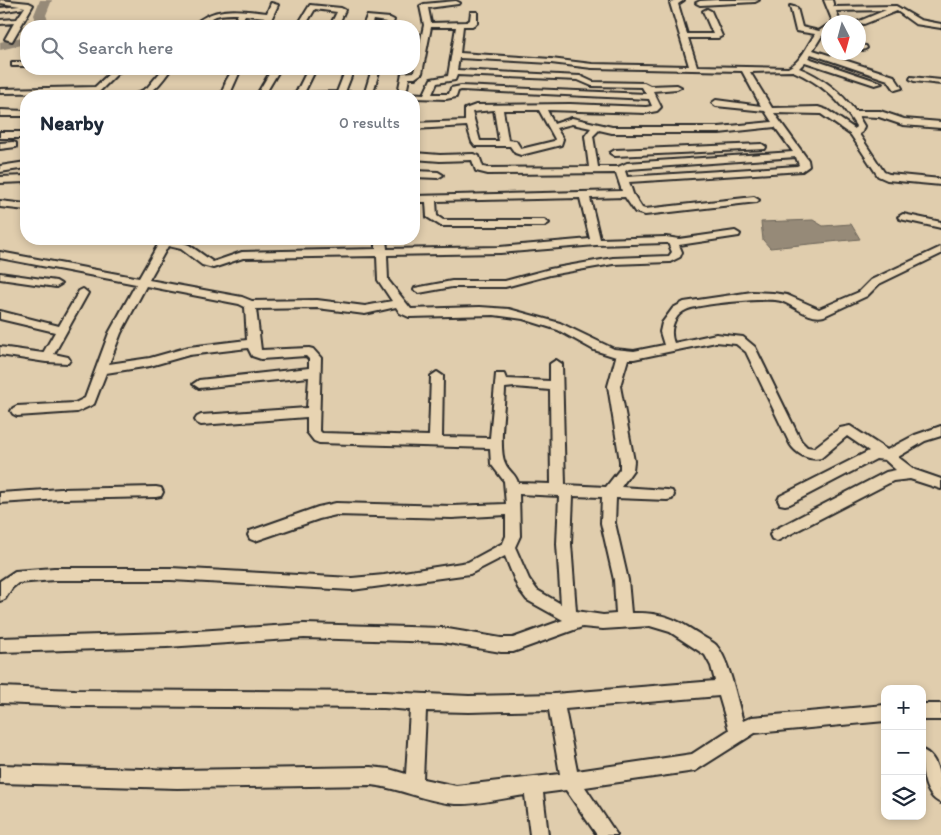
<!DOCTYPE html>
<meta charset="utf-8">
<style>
:root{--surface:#fff;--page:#f2f2f3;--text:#1f2937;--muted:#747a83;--line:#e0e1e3}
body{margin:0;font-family:Itim,sans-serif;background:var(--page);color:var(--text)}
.controls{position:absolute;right:15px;bottom:15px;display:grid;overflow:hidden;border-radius:10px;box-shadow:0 2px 8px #0003}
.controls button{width:45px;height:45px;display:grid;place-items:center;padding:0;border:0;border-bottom:1px solid var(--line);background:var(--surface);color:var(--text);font:25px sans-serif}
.compass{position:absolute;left:821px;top:15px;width:45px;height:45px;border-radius:50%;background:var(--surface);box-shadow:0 2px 8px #0003;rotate:174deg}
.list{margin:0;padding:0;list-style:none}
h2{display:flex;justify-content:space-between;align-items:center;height:65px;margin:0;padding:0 20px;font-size:21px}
h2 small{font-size:16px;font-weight:400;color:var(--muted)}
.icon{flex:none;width:28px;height:28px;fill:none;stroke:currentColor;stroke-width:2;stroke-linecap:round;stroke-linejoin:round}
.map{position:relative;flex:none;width:941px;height:835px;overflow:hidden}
.search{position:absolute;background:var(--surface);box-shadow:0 2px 8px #0003;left:20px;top:20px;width:400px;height:55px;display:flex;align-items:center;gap:12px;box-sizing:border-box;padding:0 18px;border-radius:20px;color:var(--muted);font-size:19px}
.panel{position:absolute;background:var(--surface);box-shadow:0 2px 8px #0003;left:20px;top:90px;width:400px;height:155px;border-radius:20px}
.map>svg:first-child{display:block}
.water{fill:#968a78;stroke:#6b6459}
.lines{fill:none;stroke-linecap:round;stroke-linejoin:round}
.river{fill:#968a78;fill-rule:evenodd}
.minor-casing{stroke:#2b2b2b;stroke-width:4}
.minor{fill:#e8d4b2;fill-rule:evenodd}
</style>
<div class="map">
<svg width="941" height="835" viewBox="0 0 941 835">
<rect width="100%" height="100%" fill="#e0cdad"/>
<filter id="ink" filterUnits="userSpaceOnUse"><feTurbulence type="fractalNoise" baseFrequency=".02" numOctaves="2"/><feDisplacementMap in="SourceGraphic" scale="10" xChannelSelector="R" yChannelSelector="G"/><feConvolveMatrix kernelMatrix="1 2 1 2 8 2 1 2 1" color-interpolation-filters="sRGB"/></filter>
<g filter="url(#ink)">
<!-- water -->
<polygon class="water" points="813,220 823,226 851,224 860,239 770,248 763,240 761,222"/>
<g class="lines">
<!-- river -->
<g class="river">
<polygon points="40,0 52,0 46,15 50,26 38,26 34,15"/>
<polygon points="26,36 26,44 0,50 0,42"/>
</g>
<defs>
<g id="minor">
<polygon points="0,0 29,3 33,5 12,41 5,39 14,23 0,24 0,20 17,19 25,7 20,6 24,8 0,12 0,8 20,6 0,3"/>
<path d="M 675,0 L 684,0 L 678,4 L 687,34 L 713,34 L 703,11 L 707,9 L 711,11 L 722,36 L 718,38 L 688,38 L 697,66 L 788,68 C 801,62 807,46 815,34 L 796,31 L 790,6 L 797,8 L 802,27 L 819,31 L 828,25 L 828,30 L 821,37 L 813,50 L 894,76 L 902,88 L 895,90 L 888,80 L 811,54 L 808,58 L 882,83 L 875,85 L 805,62 L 799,68 C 822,77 840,91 855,111 L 880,111 L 904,119 L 941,122 L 941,128 L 903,125 L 879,117 L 858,116 L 864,126 L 862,132 L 859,134 L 884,172 L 889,174 L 941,179 L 941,185 L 887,180 L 878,176 L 851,135 L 821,114 L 774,113 L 808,160 L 809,166 L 802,171 L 629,182 L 633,194 L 642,208 L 645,209 L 754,197 L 759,200 L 757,202 L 645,215 L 635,212 L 625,197 L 590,198 L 600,239 L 666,237 L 679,239 L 735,231 L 740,234 L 739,236 L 679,245 L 682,252 L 680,257 L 670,262 L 613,264 L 550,275 L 505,287 L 452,287 L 419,293 L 414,290 L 415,288 L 452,281 L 505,281 L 550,269 L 613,258 L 669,256 L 672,252 L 668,243 L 666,243 L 596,245 L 500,253 L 387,255 L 388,280 L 411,309 L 480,307 L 509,309 L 560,323 L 614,349 L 634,351 L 664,345 L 660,332 L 662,323 L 673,308 L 684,302 L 752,292 L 773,293 L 787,295 L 819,309 L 859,292 L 871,280 L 941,247 L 941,254 L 879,284 L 867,296 L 824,316 C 809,320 794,305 781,301 C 768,297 698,304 686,310 C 673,316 669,331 674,343 L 716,334 L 743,337 L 755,347 L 801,441 L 807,447 L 814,448 L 840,428 L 850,426 L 887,450 L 915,435 L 941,426 L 941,436 L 925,441 L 898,457 L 915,470 L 941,479 L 941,489 L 910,479 L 893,481 L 777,541 L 772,539 L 770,535 L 772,531 L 886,472 L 896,470 L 885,460 L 876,459 L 790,504 L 785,505 L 780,504 L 778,500 L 780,496 L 869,451 L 847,436 L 821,458 C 809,461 796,454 790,444 L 746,352 L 736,344 L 716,342 L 634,359 L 628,359 L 620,386 L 634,461 L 633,470 L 621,487 L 667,490 L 672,491 L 674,495 L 672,499 L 667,500 L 616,498 L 615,523 L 628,580 L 631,613 C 661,612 675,618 699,634 C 704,638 712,641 716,645 C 730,661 737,701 743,721 L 752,717 L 885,705 L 885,721 L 755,733 L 695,771 L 585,787 L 617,835 L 597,835 L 566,790 L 543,793 L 548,835 L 530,835 L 525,795 C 504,798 477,805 455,804 C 426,802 400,788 371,785 L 177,788 L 0,783 L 0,765 L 177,770 L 371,767 L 389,769 L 406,774 L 410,710 L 384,708 L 75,706 L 0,703 L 0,687 L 75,690 L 384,692 L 469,696 L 554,694 L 715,681 L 711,666 L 705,655 L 670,632 L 650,626 L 603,629 L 582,627 L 513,652 L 501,652 L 442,642 L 304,638 L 167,647 L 0,652 L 0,638 L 167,633 L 304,624 L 442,628 L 501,638 L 513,638 L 563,620 L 527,600 L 518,588 L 505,556 L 470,574 L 352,590 L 171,580 L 54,580 L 18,583 L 12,588 L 5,599 L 0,601 L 0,581 L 15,571 L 54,568 L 171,568 L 352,578 L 384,575 L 468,562 L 503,543 L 506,536 L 506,515 L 452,518 L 336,515 L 319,519 L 255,541 L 250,539 L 248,535 L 250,531 L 318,507 L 336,503 L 452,506 L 506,504 L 504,481 L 491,464 L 490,448 L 319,443 L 314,441 L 307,432 L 307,417 L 201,425 L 197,423 L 195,420 L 197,417 L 201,415 L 307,408 L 309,377 L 199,388 L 193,384 L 199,380 L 309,368 L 309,359 L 306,356 L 261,359 L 252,356 L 248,348 L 189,355 L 150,366 L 106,373 L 94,404 L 77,412 L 17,416 L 13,414 L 11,411 L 13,408 L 17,406 L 75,403 L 85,398 L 109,333 L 136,284 L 0,258 L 0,252 L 139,278 L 159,243 L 151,241 L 150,239 L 171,239 L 189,245 L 213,262 L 242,252 L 376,249 L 376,239 L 386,239 L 387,249 L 500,247 L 590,239 L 580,198 L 436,201 L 437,216 L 443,220 L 544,220 L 549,223 L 544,226 L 441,226 L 427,217 L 426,202 L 414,202 L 414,196 L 622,191 L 616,173 L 488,174 L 476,171 L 472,160 L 440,161 L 414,159 L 414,153 L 440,155 L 473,154 L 479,156 L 483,167 L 488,168 L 589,167 L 585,136 L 591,128 L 572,124 L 556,128 L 563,139 L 561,145 L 521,155 L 515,153 L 510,146 L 475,146 L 472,142 L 467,126 L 414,129 L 414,123 L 465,121 L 465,109 L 476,105 L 570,104 L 646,107 L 652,106 L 649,99 L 461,90 L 458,91 L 456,97 L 446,99 L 414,98 L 414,96 L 286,96 L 296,93 L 308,69 L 316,69 L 304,93 L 337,92 L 346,69 L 354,69 L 345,92 L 365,92 L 372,69 L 380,69 L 373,92 L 398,93 L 402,73 L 414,72 L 424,25 L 420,6 L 424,4 L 456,1 L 460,3 L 458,4 L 428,8 L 431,23 L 467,22 L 470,20 L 471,12 L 477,12 L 477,23 L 472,26 L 463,26 L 460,53 L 551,59 L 592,64 L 689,66 L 670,3 ZM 431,27 L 456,27 L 448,76 L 431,79 L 424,94 L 406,93 L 409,78 L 415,78 L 422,73 ZM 459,58 L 551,63 L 592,68 L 742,71 L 761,106 L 716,100 L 712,103 L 716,106 L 765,111 L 772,122 L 719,127 L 612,127 L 572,118 L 554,124 L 547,110 L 646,113 L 657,111 L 661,107 L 653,91 L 677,89 L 681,87 L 677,85 L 650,86 L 644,83 L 593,82 L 580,76 L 457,70 ZM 793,71 C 821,83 841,101 856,126 L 855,129 L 827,110 L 818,107 L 772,108 L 750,72 ZM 457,75 L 578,80 L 592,86 L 642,87 L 646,94 L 461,86 L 451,88 L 449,94 L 432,94 L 437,83 L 455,80 ZM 494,110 L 499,141 L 480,141 L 472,112 ZM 503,110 L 539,110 L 555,139 L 554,141 L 521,149 L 516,141 L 508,140 ZM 775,127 L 793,152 L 627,163 L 618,167 L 598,167 L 593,136 L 599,130 L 612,133 L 719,133 ZM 796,157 L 799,165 L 797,166 L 627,177 L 625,171 L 629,169 ZM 168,246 L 181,249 L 202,265 L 213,268 L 243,258 L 377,256 L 378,280 L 392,301 L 365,306 L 317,300 L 252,301 L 242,297 L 149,280 ZM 146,286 L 239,304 L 245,307 L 247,340 L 189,347 L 150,358 L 109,364 L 121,333 ZM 396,307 L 400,313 L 409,317 L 494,315 L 523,319 L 558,330 L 594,350 L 616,357 L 608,386 L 620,461 L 620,469 L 606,487 L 565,485 L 562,364 L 556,360 L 550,364 L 550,381 L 506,379 L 504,374 L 496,374 L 490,438 L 442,437 L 443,376 L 437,372 L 431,376 L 429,436 L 322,433 L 319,430 L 321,358 L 313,349 L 309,348 L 261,350 L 256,309 L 317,308 L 365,314 ZM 515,387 L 550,390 L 551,484 L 518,483 C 516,474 508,471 505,463 C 498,450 505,404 505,388 ZM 519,494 L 559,496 L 557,544 L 561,604 L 537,590 L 529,579 L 515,547 L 520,536 ZM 573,496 L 602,497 L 601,523 L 614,580 L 616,614 L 603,615 L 576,611 L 571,544 ZM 719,696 L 729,730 L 692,754 L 577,771 L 565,709 ZM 549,710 L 560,774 L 456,786 L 423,779 L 426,711 L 469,712 Z"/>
<polygon points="716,0 759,0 755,2 700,5 696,3 700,1"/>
<polygon points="824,0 832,0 834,7 896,6 920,20 941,24 941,28 915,24 897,11 864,24 857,22 886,10 836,11 840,22 833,22"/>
<path d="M 271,3 L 278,5 L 268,26 L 260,26 L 265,17 L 245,15 L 239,26 L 231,26 L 238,14 C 231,14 223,14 216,16 C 207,20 203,27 193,26 C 213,5 241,10 267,13 Z"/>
<polygon points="310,5 341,8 345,10 338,26 330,26 337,12 315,9 305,26 297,26"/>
<polygon points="367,16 390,18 394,20 392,26 384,26 386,22 373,20 371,26 363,26"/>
<polygon points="858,45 866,46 867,48 863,50 858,49"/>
<rect x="12" y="62" width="14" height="4"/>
<polygon points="114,69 122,69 95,96 91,96 92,92 0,93 0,89 95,87"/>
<path d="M 163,69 L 171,69 C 159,85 153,96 132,96 L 147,88 Z"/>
<polygon points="233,69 241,69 229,96 221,96 226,81"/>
<polygon points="272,69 280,69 264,96 256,96"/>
<polygon points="911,77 941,80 941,84 914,81 910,79"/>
<polygon points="0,110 26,111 26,116 0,116"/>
<rect x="0" y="132" width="26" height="6"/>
<polygon points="13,142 16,143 16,147 0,149 0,143"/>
<polygon points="762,144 766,147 765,149 615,156 610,153 615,150"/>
<polygon points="26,162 26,168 0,172 0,166"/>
<polygon points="414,171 438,172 443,175 438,178 414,177"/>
<polygon points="26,176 26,182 0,183 0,177"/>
<polygon points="0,201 26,204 26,210 0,207"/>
<polygon points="903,214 941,222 941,228 900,219 898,217"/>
<polygon points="0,273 56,281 61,284 56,287 0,279"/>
<polygon points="83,289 88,293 54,354 68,357 70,360 68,363 46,362 0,355 0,347 43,353 55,332 0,319 0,311 59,326 79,291"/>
<polygon points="156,487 161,488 163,492 161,496 156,497 61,499 0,503 0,493 61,489"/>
<rect x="922" y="704" width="19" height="16"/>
<path d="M 922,750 C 941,757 941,786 941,803 C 922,795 922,767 922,750 Z"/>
</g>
</defs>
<!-- minor casing -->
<use href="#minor" class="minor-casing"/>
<!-- minor -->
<use href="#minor" class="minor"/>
</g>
</g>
</svg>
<div class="controls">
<button>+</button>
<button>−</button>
<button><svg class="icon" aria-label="layers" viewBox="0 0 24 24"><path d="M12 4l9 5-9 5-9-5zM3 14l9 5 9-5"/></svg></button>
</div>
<svg class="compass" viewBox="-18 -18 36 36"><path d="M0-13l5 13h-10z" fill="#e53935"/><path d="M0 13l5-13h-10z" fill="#747a83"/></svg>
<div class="search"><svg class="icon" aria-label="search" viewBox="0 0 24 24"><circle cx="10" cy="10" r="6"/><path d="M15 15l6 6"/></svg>Search here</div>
<section class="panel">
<h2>Nearby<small>0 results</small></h2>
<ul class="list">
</ul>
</section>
</div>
